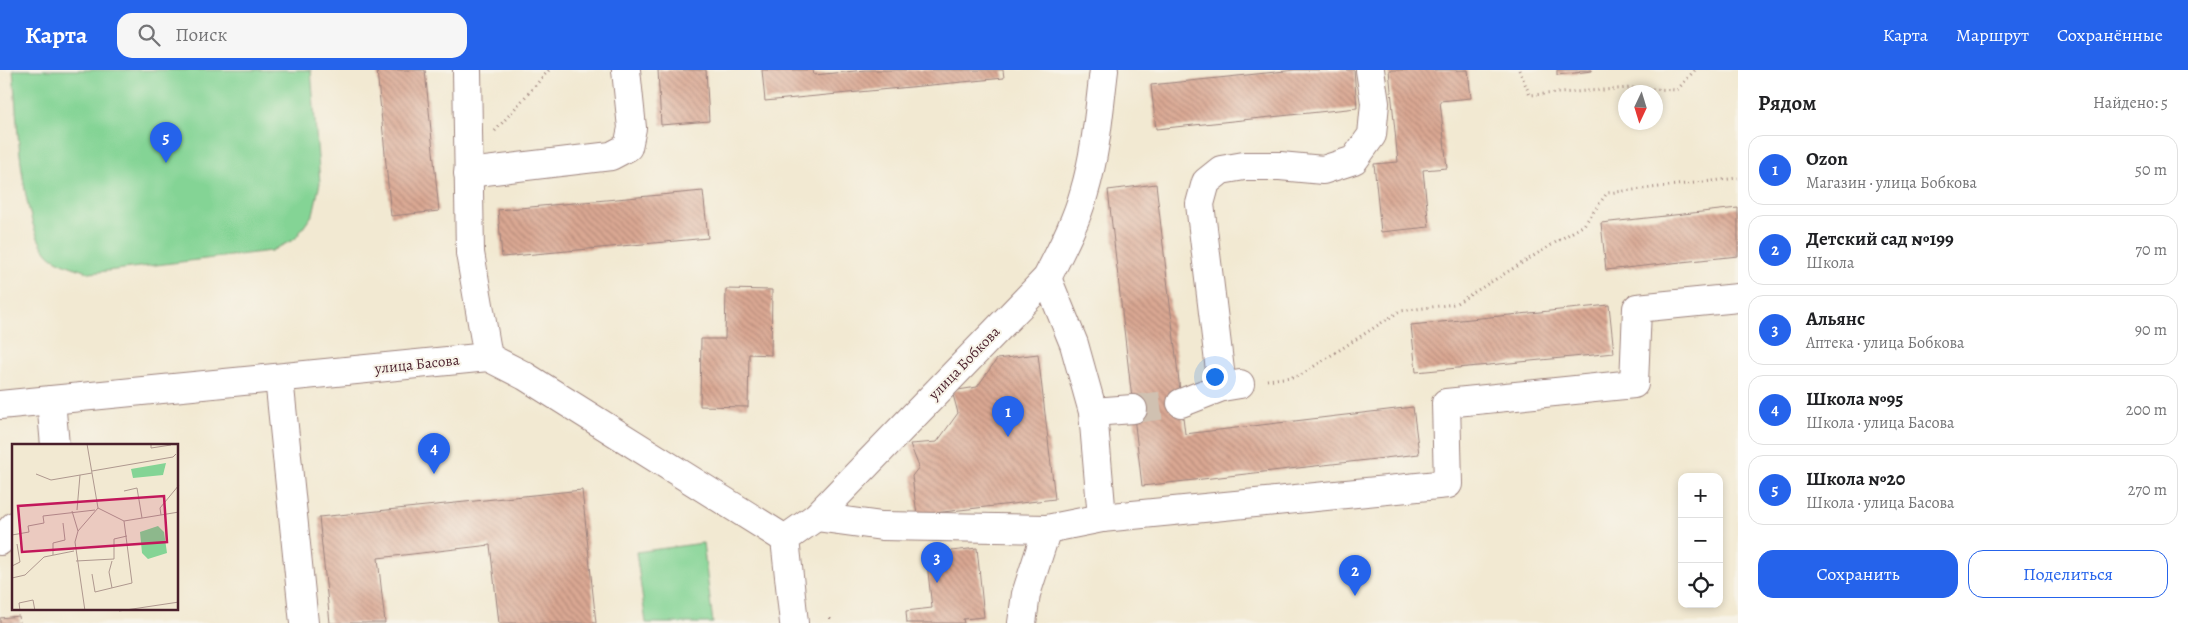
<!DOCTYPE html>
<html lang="ru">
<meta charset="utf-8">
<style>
:root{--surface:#fff;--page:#f6f6f6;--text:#202124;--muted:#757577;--line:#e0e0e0;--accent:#2563eb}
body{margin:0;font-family:Alegreya,serif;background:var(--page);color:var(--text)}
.controls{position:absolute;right:15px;bottom:15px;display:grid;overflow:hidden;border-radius:10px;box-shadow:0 2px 8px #0003}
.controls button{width:45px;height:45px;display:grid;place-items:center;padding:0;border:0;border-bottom:1px solid var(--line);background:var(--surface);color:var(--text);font:25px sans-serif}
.compass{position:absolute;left:1618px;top:15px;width:45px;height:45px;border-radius:50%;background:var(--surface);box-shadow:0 2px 8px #0003;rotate:184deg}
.you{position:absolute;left:1214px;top:306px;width:18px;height:18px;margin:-12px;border:4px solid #fff;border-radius:50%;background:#1a73e8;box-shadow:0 0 0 8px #1a73e833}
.badge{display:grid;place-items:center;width:32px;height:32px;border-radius:50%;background:var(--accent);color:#fff;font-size:16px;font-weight:700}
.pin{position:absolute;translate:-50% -41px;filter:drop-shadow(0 1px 2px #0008)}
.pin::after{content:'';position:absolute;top:26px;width:18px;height:15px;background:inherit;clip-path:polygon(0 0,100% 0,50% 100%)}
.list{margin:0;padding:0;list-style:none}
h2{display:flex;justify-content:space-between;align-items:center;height:65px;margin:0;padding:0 20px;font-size:21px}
h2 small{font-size:16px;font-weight:400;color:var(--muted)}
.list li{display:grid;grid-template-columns:32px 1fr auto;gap:15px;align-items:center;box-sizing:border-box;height:70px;margin:0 10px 10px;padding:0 10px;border:1px solid var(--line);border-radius:15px}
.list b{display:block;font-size:19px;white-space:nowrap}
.list p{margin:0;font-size:16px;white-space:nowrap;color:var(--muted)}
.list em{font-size:16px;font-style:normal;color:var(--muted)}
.actions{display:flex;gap:10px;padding:15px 20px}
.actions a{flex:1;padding:11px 0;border:1px solid var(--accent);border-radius:15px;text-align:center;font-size:18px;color:var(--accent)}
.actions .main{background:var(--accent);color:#fff}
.icon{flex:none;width:28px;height:28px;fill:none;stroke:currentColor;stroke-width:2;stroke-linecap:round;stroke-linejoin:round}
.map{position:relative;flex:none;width:1738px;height:553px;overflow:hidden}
header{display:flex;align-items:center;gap:30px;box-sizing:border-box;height:70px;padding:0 25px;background:var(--accent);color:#fff}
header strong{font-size:24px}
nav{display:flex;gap:28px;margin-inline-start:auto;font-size:18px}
.search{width:350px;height:45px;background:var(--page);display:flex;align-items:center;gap:12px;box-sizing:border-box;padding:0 18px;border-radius:15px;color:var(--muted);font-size:19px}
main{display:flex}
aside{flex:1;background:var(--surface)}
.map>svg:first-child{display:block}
.pitch{fill:#84d495;stroke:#677a60}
.building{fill:url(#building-back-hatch)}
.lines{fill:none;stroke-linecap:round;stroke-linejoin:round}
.minor-tunnel{stroke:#d0c1b1;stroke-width:28;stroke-dasharray:28 14;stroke-linecap:butt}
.minor-casing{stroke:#9e847e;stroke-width:30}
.path{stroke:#9e847e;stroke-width:3;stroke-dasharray:1 4;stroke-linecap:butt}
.minor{stroke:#fff;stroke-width:28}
.labels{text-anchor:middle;stroke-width:4;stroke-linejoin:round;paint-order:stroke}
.street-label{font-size:15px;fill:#4a1f2b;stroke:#f7f3e8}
.inset-road{fill:none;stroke:#af988f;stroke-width:1}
.view{fill:#c2185b;fill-opacity:0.15;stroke:#c2185b;stroke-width:2.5}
.inset-edge{fill:none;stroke:#4a1f2b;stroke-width:2.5}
</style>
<header>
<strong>Карта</strong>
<div class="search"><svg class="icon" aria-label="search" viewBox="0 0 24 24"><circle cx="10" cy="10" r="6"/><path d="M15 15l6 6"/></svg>Поиск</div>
<nav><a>Карта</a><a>Маршрут</a><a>Сохранённые</a></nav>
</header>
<main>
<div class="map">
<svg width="1738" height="553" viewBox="0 0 1738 553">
<defs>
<pattern id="building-back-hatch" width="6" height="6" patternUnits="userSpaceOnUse" patternTransform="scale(1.25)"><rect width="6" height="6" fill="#daa893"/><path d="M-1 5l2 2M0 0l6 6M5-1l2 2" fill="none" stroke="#b38878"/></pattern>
</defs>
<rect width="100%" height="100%" fill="#f7f3e8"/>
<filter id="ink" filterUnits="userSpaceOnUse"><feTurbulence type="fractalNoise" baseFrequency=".02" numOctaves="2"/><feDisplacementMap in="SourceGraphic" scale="10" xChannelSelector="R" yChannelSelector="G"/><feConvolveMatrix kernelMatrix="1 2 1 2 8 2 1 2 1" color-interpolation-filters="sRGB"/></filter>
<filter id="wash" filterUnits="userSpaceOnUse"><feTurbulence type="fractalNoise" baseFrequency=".0096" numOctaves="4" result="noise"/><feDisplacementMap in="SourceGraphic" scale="20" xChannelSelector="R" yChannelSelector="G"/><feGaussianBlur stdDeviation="1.12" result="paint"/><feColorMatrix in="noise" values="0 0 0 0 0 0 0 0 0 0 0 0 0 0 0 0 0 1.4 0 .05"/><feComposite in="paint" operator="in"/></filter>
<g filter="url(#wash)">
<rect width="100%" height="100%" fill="#f2e9d2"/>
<!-- pitch -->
<g class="pitch">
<path d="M 13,0 L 311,0 L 320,113 L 313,144 L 295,169 L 271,181 L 90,203 C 79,199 55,192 48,184 C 20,154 17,43 13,0 Z"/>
<polygon points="703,473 713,553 646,553 636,482"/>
</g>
<g id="blocks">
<!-- building -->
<g class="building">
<polygon points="377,0 425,0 439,141 391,146"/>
<polygon points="658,0 706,0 709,51 661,55"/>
<polygon points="762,0 813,0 814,5 865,0 1003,0 1004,8 765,31"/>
<polygon points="1295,0 1354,0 1357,38 1156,59 1151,15"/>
<polygon points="1389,0 1468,0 1471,28 1440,31 1447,98 1423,100 1429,157 1381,162 1374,94 1398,92"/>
<polygon points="1557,0 1592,0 1592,1 1557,5"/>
<polygon points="1156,114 1185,364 1413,337 1419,384 1142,416 1108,120"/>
<polygon points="703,121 708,168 502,187 498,140"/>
<polygon points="1738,138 1738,186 1606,200 1601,153"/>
<polygon points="726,219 772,220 771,285 749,284 748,337 700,336 701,269 725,269"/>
<polygon points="1609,235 1614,283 1416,302 1411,255"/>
<polygon points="1038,284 1055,429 917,445 912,406 919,397 910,374 937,372 958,343 952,321 977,317 997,289"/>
<polygon points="582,420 596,553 499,553 490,475 378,488 385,553 330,553 319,447"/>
<polygon points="977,478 984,547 963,549 964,553 907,553 906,541 932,538 926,484"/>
<polygon points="19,546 20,553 0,553 0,548"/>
</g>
</g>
</g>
<g filter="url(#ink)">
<use href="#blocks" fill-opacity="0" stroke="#9e847e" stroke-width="1"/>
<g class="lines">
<!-- minor-tunnel -->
<polyline class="minor-tunnel" points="1133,339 1181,333"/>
<defs>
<g id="minor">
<polyline points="467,0 470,183 488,287"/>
<polyline points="468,103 611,86 628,77 632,58 626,0"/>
<polyline points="1047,208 1074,274 1093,342 1102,448"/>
<polyline points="279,308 304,553"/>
<polyline points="1222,317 1200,134 1206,112 1221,100 1244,96 1280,96 1323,100 1354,90 1372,65 1375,33 1370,0"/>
<polyline points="51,330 55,376"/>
<polyline points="1181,333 1222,317 1240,314"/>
<polyline points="0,335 488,287 525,306 785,469"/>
<polyline points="1093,342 1133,339"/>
<polyline points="816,447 882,456 1047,459 1102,448 1448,414 1446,333 1634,314 1637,238 1738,228"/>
<polyline points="0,471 14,456"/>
<path d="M 794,553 L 785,469 L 816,447 L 1047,208 C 1061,180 1076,152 1084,123 C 1096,83 1099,41 1104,0"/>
<polyline points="1022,553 1026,524 1047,459"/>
</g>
</defs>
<!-- minor casing -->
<use href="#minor" class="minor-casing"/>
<!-- path -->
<g class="path">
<polyline points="1519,0 1530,25 1631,18 1677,20 1695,0"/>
<polyline points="495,61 549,0"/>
<polyline points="1267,310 1299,306 1400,241 1455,234 1584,155 1607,123 1738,108"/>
<polyline points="830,548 830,553"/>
</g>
<!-- minor -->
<use href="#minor" class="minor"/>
</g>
</g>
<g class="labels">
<!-- street labels -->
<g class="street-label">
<text transform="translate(964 293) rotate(-46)" y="5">улица Бобкова</text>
<text transform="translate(417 294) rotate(-6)" y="5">улица Басова</text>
</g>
</g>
<!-- overview -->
<g transform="translate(12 374)">
<rect width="166" height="166" fill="#f2e9d2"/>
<path d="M 154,19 L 151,31 L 121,34 L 119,25 ZM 146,82 L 152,88 L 155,109 L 136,115 L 130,109 L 128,88 Z" fill="#84d495"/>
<path class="inset-road" d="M 139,0 L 139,4 L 159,1M 80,27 L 161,13 L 164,10M 24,30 L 39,36 L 80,29M 112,47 L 125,44 L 130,74M 86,64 L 112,77 L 167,68M 65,66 L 68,31M 60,67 L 66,87M 149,71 L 148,64 L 167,41M 0,91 L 17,88 L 16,82 L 32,79 L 31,72 L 83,66M 41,111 L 41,99 L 53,96 L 51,79M 64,117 L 102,115 L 102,95 L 115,92M 0,122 L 8,118 L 5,100M 80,130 L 83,148 L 120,139 L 112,77M 0,134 L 13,131 L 32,113 L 62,107M 100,144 L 97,128 L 100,117M 8,167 L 7,159 L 21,156 L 23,167M 73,167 L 63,98 L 66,87 L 86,64 L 75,0M 107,167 L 167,158"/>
<path class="view" d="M 152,52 L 155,98 L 10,108 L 6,62 Z"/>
<rect width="166" height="166" class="inset-edge"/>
</g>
</svg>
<div class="controls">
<button>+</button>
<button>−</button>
<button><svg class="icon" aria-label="locate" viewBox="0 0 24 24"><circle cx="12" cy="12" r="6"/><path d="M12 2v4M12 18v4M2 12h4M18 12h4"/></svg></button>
</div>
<svg class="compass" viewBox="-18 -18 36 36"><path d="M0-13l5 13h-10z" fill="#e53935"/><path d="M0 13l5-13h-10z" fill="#757577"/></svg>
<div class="you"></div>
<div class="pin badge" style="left:1008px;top:367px">1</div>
<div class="pin badge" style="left:1355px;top:526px">2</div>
<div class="pin badge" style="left:937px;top:513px">3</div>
<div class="pin badge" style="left:434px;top:404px">4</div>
<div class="pin badge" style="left:166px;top:93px">5</div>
</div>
<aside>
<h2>Рядом<small>Найдено: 5</small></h2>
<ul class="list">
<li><span class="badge">1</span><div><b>Ozon</b><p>Магазин · улица Бобкова</p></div><em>50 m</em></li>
<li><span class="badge">2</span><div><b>Детский сад №199</b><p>Школа</p></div><em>70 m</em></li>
<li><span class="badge">3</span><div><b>Альянс</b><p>Аптека · улица Бобкова</p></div><em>90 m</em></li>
<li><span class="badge">4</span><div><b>Школа №95</b><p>Школа · улица Басова</p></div><em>200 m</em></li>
<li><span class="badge">5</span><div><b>Школа №20</b><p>Школа · улица Басова</p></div><em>270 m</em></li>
</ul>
<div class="actions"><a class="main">Сохранить</a><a>Поделиться</a></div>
</aside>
</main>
